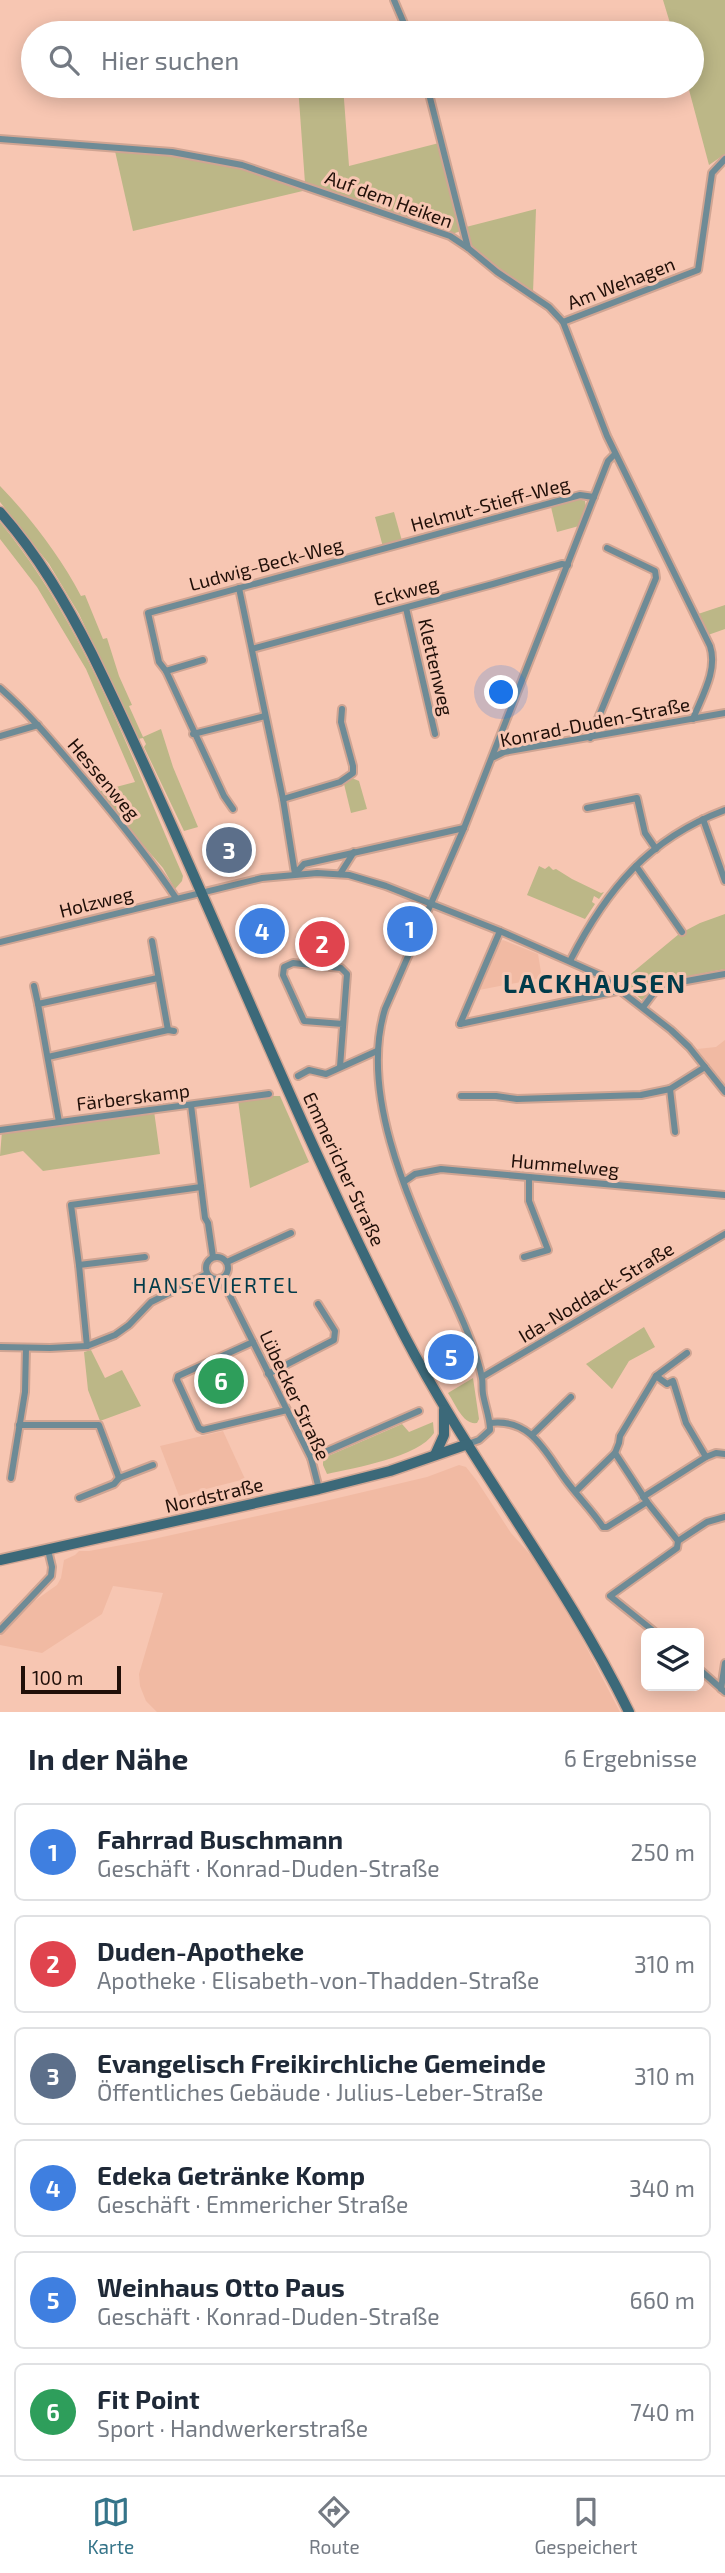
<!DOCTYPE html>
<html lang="de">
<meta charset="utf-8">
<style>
:root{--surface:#fff;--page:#f2f2f3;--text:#1f2937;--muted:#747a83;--line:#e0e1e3;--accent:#357489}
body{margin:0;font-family:"Exo 2",sans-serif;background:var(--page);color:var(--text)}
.controls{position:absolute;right:21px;bottom:21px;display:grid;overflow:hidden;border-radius:10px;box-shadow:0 4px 18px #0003}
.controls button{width:63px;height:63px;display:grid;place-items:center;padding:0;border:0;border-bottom:2px solid var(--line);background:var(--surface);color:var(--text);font:35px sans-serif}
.scale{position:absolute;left:21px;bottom:18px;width:100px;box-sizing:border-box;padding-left:7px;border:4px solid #200f08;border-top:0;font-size:19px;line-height:24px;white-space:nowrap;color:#200f08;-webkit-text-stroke:5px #f7c6b2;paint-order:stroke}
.you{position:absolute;left:502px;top:693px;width:24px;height:24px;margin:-18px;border:5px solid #fff;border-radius:50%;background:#1a73e8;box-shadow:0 0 0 10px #1a73e833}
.badge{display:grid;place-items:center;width:46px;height:46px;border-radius:50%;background:var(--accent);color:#fff;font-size:23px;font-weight:700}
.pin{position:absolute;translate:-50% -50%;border:4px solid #fff;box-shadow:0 2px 7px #0006}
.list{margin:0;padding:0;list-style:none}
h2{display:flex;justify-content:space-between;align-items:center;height:91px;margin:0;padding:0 28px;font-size:30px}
h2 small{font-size:23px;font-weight:400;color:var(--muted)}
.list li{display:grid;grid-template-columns:46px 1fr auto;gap:21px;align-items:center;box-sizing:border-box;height:98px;margin:0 14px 14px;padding:0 14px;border:2px solid var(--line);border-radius:10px}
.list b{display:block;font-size:26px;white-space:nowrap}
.list p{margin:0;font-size:23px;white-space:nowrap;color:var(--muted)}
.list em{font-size:23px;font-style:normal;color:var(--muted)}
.icon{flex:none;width:38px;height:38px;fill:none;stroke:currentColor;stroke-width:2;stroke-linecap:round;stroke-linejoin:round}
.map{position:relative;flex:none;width:725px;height:1712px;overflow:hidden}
.search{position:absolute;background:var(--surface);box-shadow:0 4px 18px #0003;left:21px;right:21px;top:21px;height:77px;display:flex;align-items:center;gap:18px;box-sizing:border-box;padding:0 24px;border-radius:38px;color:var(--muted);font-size:26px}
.sheet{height:763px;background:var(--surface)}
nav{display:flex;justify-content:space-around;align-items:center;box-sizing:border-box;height:98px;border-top:2px solid var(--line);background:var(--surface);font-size:19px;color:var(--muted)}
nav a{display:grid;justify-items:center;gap:4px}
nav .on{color:var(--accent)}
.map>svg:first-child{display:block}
.built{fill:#f1baa3}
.green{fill:#bcb787}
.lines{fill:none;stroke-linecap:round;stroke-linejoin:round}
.street-casing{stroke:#d0a593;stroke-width:10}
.secondary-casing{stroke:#d0a593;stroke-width:13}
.street{stroke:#6e8b96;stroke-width:6}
.secondary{stroke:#3c6979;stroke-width:10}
.labels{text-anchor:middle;stroke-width:6;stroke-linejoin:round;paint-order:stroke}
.street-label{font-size:19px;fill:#200f08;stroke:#f7c6b2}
.neighbourhood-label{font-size:21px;letter-spacing:2px;fill:#013b4a;stroke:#f7c6b2}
.district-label{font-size:26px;font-weight:bold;letter-spacing:2px;fill:#013b4a;stroke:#f7c6b2}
</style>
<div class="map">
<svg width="725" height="1712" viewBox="0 0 725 1712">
<rect width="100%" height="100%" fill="#f7c6b2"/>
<!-- built -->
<g class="built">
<polygon points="503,940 538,954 542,978 479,990 499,942"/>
<polygon points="725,1040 725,1084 697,1049 716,1047"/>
<polygon points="223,1431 245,1479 179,1496 160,1446"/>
<polygon points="459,1465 466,1467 477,1481 511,1533 536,1561 581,1637 620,1712 157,1712 146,1701 140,1686 139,1674 163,1593 113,1586 102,1614 42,1653 0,1645 0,1636 30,1604 57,1585 61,1578 64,1560 75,1555 79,1551 89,1551 149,1540 321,1502 427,1477"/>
</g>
<!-- green -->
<g class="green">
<polygon points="663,0 725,0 725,154 709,165 688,86 692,86 692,33 673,33"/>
<polygon points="298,86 343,86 349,166 439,143 461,231 452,234 305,183"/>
<polygon points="115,151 172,155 241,167 307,190 133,231"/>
<polygon points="536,209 533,293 472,248 466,227"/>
<path d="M 0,486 C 31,518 60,556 81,596 L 85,595 L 103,639 L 107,638 L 119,676 L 132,705 L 129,706 L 143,737 L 161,729 L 173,767 L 198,827 L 184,831 L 144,747 L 146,744 L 143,738 L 138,739 L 79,614 L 49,564 L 0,502 Z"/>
<polygon points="579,499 585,501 586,507 579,526 557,532 551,507"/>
<polygon points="394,512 402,541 383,547 375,517"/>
<path d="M 0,522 C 85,625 130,755 183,876 L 182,881 L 175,889 L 163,868 L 97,792 L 135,782 L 86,669 L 37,587 L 0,539 Z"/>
<polygon points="725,605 725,629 708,635 698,614"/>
<polygon points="352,778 359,781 367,809 351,813 344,784"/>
<polygon points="539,866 545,869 549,866 553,870 556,869 572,879 601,893 604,892 599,899 594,896 592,902 595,904 585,919 527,895"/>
<polygon points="725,914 725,969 659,982 642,1000 621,982 679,934 700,923"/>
<polygon points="269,1096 280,1096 309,1162 250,1188 238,1100"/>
<polygon points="154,1111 160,1154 43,1171 23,1151 0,1156 2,1131"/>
<polygon points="644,1327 655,1347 629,1361 612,1389 586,1364"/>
<polygon points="91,1350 105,1378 122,1370 141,1406 100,1421 88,1390 84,1352"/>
<path d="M 473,1378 L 479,1419 L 477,1423 C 463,1425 456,1405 448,1393 Z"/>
<path d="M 433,1422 L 434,1433 C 419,1457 354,1468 327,1474 L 323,1465 L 323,1460 L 328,1456 L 402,1424 L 409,1432 Z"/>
</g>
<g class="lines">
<defs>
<g id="street">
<polyline points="394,0 408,33"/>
<polyline points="427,86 468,248"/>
<path d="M 0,139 L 172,152 L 242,165 L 450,236 L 468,248 L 497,272 L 549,307 L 563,322 L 607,436 L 710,646 C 718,670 702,696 693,719"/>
<polyline points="563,322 698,270 712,173 725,159"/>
<polyline points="239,588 283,799 295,874"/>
<polyline points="406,608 435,734"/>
<polyline points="252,649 493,584 562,564 568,565"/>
<polyline points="166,671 203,660"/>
<path d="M 0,688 C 31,715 57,747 84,779 C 116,817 148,856 176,898"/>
<polyline points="193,734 265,716"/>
<polyline points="0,736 38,725"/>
<polyline points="590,738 656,578 655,571 607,548"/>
<polyline points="494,757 504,752 725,713"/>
<polyline points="283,799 340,782 353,773 353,766 341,722 342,709"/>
<polyline points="587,808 637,798 645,833 656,849"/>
<polyline points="233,809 224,796 166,671 159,662 148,613 580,495 594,497"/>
<polyline points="703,819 725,881"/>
<polyline points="636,866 682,932"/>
<polyline points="295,874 304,864 464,828"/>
<polyline points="340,874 354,852"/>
<polyline points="152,941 168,1030"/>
<polyline points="0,942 262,878 317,873 349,875 386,886 500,931 600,975 671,1030 689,1047 725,1092"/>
<path d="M 570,961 C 607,889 648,839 725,810"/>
<polyline points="34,986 38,1004"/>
<polyline points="644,1006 659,986 725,974"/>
<polyline points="460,1024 622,990"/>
<polyline points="460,1024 500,931"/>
<polyline points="48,1057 168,1030 174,1031"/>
<polyline points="340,1067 347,974 341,968 293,963 284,967 283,975 304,1021 343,1024"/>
<polyline points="298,1076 309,1070 326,1074 377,1051"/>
<polyline points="670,1089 675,1132"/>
<polyline points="461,1096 496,1096 517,1099 641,1095 670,1089 705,1067"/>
<polyline points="191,1105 205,1218 208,1223 213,1257"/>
<polyline points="59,1122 38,1004 158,978"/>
<polyline points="0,1130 269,1094"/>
<polyline points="405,1181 415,1174 441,1169 725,1195"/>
<circle cx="217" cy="1268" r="11"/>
<polyline points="524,1257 548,1250 529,1201 529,1178"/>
<polyline points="227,1262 291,1233"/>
<polyline points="79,1265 71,1205 201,1187"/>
<polyline points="221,1278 311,1458 319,1489"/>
<polyline points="253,1342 178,1376 177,1380 199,1428 203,1430 287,1410"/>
<polyline points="87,1346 79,1265 145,1257"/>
<polyline points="0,1347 50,1348 87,1346 115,1335 129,1325 151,1302 207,1274"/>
<polyline points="268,1374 334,1340 335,1331 318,1304"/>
<polyline points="656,1376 687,1353"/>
<polyline points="482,1377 725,1234"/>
<path d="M 490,1423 C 531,1418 545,1452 565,1479 C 577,1496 591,1509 603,1527 L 607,1527 L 647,1502"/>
<polyline points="19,1425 99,1425 119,1478 153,1465"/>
<polyline points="532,1435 571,1397"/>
<path d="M 468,1444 L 479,1440 L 490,1430 C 490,1418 485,1406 483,1394 C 482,1388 483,1383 482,1378 C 477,1351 460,1314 448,1288 C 413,1209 358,1097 385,1009 L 464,828 L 608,461 L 615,454"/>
<polyline points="615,1453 619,1443 620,1436 656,1376 667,1384 673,1381 686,1423 706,1457"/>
<polyline points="311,1458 419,1411"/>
<polyline points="11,1478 25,1392 26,1348"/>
<polyline points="576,1491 615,1453 647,1502 678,1541 677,1548 610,1596 656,1633"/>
<polyline points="643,1497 706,1457 716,1453 725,1454"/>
<polyline points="79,1498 114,1484 119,1478"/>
<polyline points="678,1541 707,1522 725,1517"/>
<polyline points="0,1630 51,1576 52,1567 48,1550"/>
<polyline points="699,1669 725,1692"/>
<polyline points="721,1689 725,1663"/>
</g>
<g id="secondary">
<path d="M 0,512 C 38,555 66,603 92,654 C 201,877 289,1111 403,1333 C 471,1464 564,1579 629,1712"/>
<polyline points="435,1455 444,1435 444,1410"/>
<polyline points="0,1560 319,1489 390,1471 468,1444"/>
</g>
</defs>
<!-- street casing -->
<use href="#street" class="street-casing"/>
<!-- secondary casing -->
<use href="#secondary" class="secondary-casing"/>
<!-- street -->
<use href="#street" class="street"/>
<!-- secondary -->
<use href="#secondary" class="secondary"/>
</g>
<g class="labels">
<!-- street labels -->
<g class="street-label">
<text transform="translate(389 199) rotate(20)" y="7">Auf dem Heiken</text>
<text transform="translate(621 283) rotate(-21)" y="7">Am Wehagen</text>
<text transform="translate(490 504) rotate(-15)" y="7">Helmut-Stieff-Weg</text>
<text transform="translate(266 564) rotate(-15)" y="7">Ludwig-Beck-Weg</text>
<text transform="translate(406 591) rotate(-15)" y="7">Eckweg</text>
<text transform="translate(436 667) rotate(77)" y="7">Klettenweg</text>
<text transform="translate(595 722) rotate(-11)" y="7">Konrad-Duden-Straße</text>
<text transform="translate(104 779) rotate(50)" y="7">Hessenweg</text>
<text transform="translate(96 902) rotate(-14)" y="7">Holzweg</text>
<text transform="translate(133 1097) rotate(-7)" y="7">Färberskamp</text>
<text transform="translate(565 1165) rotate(5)" y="7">Hummelweg</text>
<text transform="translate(344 1169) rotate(65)" y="7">Emmericher Straße</text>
<text transform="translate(596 1292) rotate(-31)" y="7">Ida-Noddack-Straße</text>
<text transform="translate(295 1395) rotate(65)" y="7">Lübecker Straße</text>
<text transform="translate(214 1495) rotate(-13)" y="7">Nordstraße</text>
</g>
<!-- neighbourhood labels -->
<g class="neighbourhood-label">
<text x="216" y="1293">HANSEVIERTEL</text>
</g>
<!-- district labels -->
<g class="district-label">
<text x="595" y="993">LACKHAUSEN</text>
</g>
</g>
</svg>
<div class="controls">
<button><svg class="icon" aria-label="layers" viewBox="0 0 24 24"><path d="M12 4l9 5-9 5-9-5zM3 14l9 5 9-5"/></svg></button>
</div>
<div class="scale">100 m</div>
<div class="you"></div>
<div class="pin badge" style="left:410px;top:929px;background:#3f7fe0">1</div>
<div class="pin badge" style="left:322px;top:944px;background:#e0444e">2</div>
<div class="pin badge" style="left:229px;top:850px;background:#5c6f8a">3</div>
<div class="pin badge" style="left:262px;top:931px;background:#3f7fe0">4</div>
<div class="pin badge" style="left:451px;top:1357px;background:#3f7fe0">5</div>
<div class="pin badge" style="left:221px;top:1381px;background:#2e9e5b">6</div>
<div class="search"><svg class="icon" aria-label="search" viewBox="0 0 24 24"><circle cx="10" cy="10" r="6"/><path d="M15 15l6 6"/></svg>Hier suchen</div>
</div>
<section class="sheet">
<h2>In der Nähe<small>6 Ergebnisse</small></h2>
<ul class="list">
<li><span class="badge" style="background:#3f7fe0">1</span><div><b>Fahrrad Buschmann</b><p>Geschäft · Konrad-Duden-Straße</p></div><em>250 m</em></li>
<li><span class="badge" style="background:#e0444e">2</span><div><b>Duden-Apotheke</b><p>Apotheke · Elisabeth-von-Thadden-Straße</p></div><em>310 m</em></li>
<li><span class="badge" style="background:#5c6f8a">3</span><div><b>Evangelisch Freikirchliche Gemeinde</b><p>Öffentliches Gebäude · Julius-Leber-Straße</p></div><em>310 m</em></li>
<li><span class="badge" style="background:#3f7fe0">4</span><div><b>Edeka Getränke Komp</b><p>Geschäft · Emmericher Straße</p></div><em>340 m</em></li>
<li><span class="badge" style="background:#3f7fe0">5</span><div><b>Weinhaus Otto Paus</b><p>Geschäft · Konrad-Duden-Straße</p></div><em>660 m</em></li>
<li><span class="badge" style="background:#2e9e5b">6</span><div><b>Fit Point</b><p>Sport · Handwerkerstraße</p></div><em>740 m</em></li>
</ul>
</section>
<nav>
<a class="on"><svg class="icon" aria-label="map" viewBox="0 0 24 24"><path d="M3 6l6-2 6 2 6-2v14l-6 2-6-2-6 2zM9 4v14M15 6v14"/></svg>Karte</a>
<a><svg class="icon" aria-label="directions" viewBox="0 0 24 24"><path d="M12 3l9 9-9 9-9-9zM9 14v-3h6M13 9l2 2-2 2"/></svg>Route</a>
<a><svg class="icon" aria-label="saved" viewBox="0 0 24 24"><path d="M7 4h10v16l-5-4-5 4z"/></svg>Gespeichert</a>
</nav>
